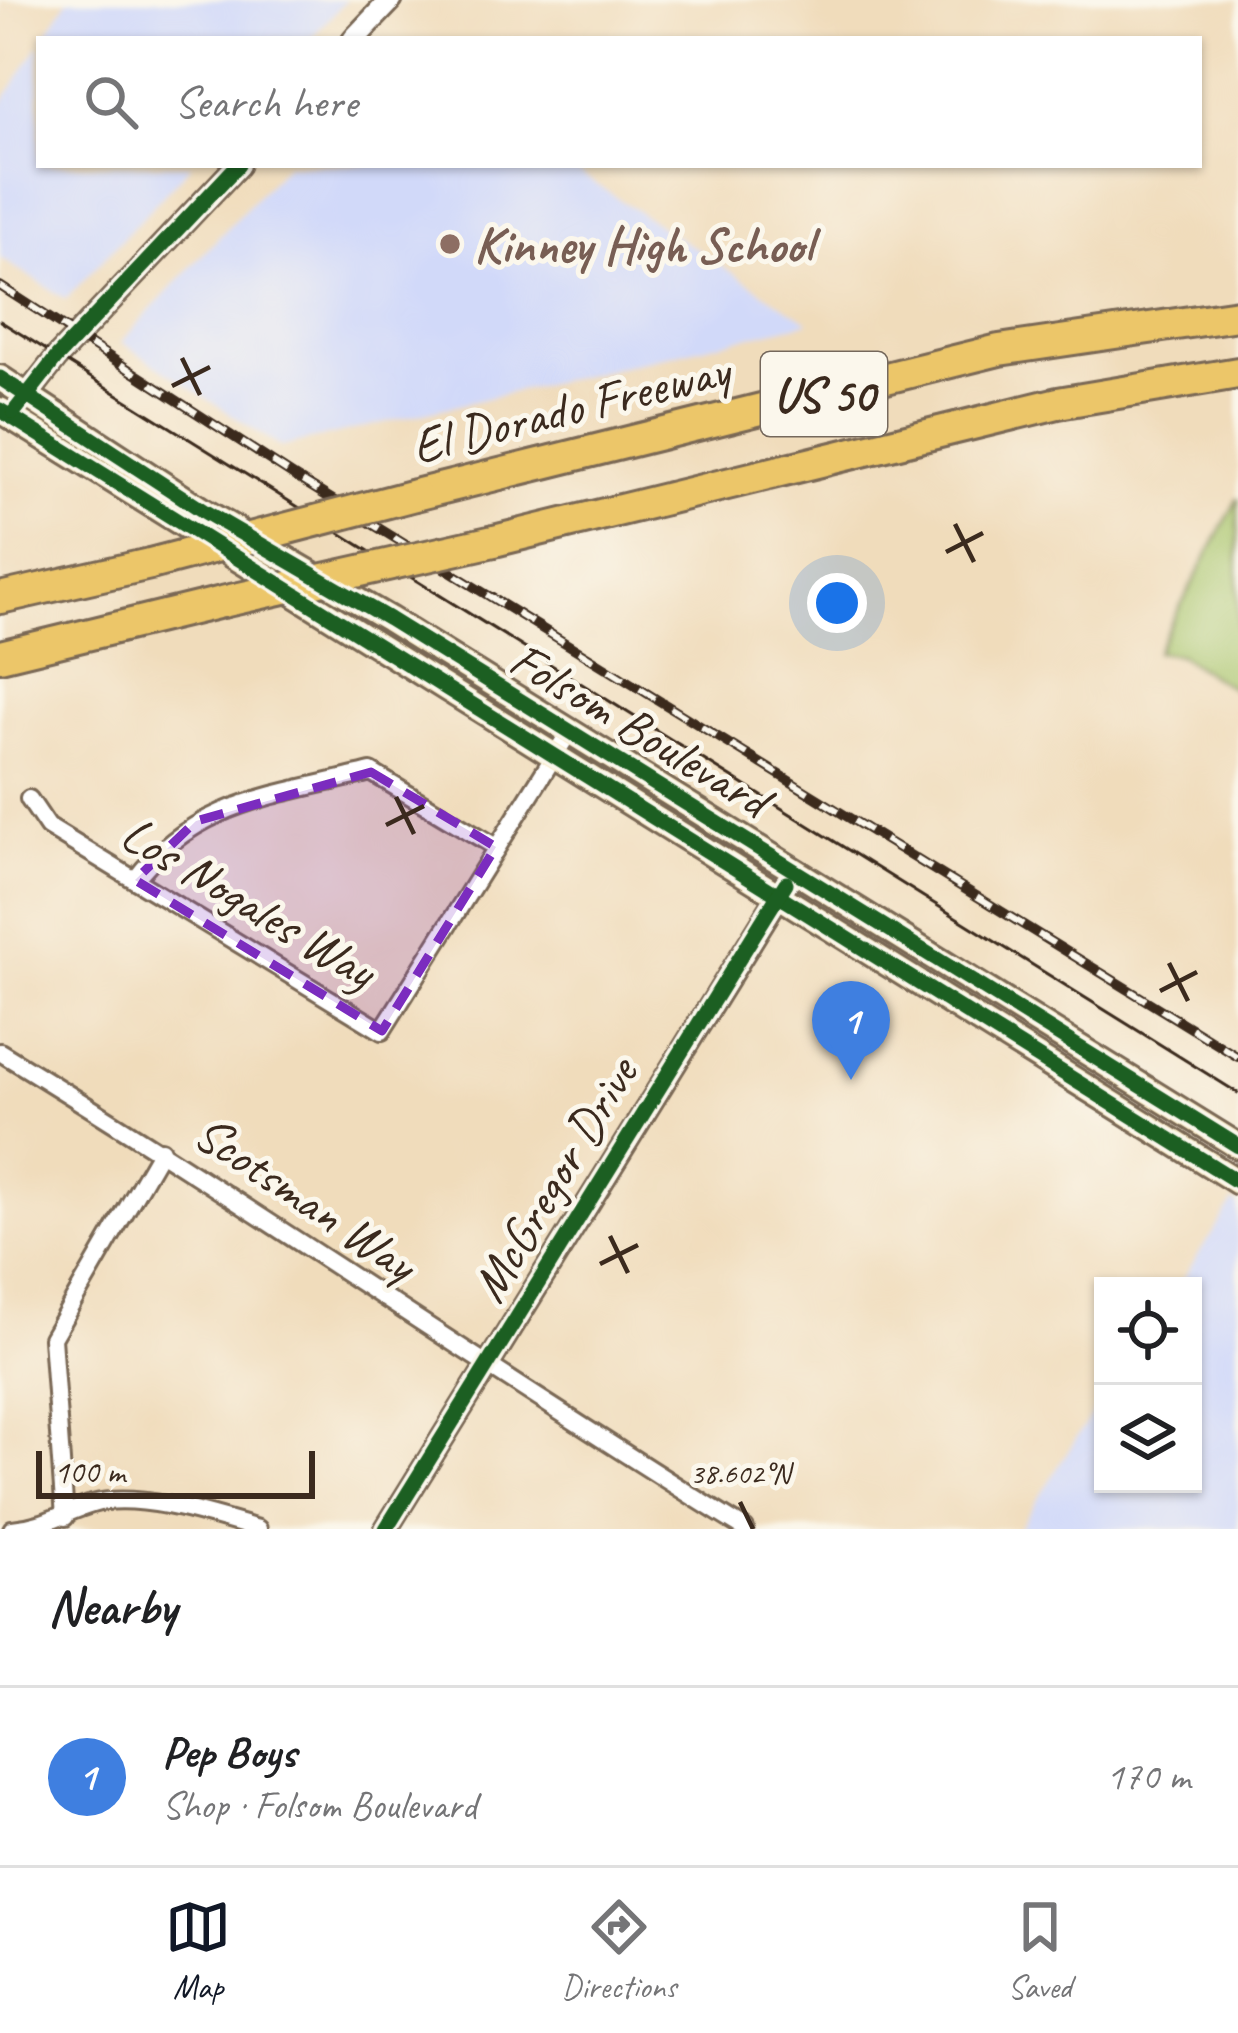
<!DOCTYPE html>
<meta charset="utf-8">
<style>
:root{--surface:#fff;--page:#f6f6f6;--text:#202124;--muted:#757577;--line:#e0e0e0;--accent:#111827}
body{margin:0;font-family:Caveat,sans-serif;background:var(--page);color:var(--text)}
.controls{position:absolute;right:36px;bottom:36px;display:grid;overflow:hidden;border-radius:0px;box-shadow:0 3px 9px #0004}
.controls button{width:108px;height:108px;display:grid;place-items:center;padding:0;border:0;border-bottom:3px solid var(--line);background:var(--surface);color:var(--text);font:60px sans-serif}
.scale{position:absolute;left:36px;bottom:30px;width:279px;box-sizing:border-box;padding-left:12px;border:6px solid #3b2a1e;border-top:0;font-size:33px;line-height:42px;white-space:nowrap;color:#3b2a1e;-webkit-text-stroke:9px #fbf7ec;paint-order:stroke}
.you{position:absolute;left:837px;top:603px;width:42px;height:42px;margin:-30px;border:9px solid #fff;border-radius:50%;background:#1a73e8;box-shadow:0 0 0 18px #1a73e833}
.badge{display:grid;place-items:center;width:78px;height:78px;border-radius:50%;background:var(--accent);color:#fff;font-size:39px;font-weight:700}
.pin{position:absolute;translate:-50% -99px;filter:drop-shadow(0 3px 6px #0008)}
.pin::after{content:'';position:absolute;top:63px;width:42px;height:36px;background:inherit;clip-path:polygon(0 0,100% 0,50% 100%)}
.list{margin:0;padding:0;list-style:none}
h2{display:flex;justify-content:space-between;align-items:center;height:156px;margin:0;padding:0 48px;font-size:51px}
h2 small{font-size:39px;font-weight:400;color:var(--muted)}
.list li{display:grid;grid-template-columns:78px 1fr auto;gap:36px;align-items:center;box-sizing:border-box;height:180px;padding:0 48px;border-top:3px solid var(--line)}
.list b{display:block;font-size:45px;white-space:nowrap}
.list p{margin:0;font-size:39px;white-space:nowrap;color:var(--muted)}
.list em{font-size:39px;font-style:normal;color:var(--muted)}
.icon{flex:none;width:66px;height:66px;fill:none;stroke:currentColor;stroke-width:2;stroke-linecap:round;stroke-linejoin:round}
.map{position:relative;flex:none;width:1238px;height:1529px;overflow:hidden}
.search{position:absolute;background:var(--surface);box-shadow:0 3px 9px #0004;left:36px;right:36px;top:36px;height:132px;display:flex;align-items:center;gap:30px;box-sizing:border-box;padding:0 42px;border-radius:0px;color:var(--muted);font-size:45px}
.sheet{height:336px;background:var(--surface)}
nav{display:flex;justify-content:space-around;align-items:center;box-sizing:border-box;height:168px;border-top:3px solid var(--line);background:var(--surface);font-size:33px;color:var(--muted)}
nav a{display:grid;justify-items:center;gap:6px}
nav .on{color:var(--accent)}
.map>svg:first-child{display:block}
.built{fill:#d1d9f9}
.green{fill:#a9c56c;stroke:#727845;stroke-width:3}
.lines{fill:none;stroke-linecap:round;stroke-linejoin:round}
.minor-casing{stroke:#7a6855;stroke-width:22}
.tertiary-casing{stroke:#7a6855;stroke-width:27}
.secondary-casing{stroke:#7a6855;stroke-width:30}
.motorway-casing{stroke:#7a6855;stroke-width:36}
.minor{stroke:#fff;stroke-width:16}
.tertiary{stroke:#fff;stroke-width:21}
.secondary{stroke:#f7e8c3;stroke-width:24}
.motorway{stroke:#ecc669;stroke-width:30}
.tram{stroke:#3b2a1e;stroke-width:3}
.rail-casing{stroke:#3b2a1e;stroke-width:10}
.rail{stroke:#fbf7ec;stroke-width:6;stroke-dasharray:18;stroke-linecap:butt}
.motorway-bridge-casing{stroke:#7a6855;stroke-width:36;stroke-linecap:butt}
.motorway-bridge{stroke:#ecc669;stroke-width:30}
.cycleway-casing{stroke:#fbf7ec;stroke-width:22}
.cycleway{stroke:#1b5e20;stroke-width:15}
.marked{fill:#7b2cbf;fill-opacity:0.2;stroke:#7b2cbf;stroke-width:9;stroke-dasharray:24 15;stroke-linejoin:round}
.ticks{fill:none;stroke:#3b2a1e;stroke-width:4.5}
.education-dot{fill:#8d6e63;stroke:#fbf7ec;stroke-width:4.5}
.labels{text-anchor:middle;stroke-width:10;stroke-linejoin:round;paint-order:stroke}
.shield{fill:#fbf7ec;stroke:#75685c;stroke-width:3}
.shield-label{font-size:48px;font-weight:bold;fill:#3b2a1e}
.education-label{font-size:51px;font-weight:bold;fill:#785e54;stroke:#fbf7ec;text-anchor:start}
.street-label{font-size:51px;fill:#3b2a1e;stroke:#fbf7ec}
.ticks-label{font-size:30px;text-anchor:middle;fill:#3b2a1e;stroke:#fbf7ec;stroke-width:10;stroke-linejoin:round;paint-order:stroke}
</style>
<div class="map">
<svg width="1238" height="1529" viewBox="0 0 1238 1529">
<rect width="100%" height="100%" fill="#fbf7ec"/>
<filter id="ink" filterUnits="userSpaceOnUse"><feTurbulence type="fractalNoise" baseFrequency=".00833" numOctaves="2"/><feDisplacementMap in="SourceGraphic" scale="24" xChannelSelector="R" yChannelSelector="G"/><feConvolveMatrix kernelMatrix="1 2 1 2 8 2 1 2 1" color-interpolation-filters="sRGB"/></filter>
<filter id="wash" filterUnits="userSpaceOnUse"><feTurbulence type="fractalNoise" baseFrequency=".004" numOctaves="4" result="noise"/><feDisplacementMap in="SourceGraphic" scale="48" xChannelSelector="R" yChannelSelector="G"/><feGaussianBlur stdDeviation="2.7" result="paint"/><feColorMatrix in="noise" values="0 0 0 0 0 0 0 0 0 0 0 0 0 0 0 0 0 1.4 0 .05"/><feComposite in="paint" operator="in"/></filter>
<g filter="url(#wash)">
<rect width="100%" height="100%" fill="#f0dcbb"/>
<!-- built -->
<g class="built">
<polygon points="68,0 346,0 310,39 43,39"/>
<polygon points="39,45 39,165 191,165 66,299 0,258 0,107"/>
<polygon points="286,165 566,165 809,322 281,447 121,342"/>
<polygon points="1233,1202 1238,1205 1238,1529 1019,1529 1103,1396 1103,1484 1193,1484 1193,1286 1178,1286"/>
</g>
<!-- green -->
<polygon class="green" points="1238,498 1238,692 1179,655 1156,652"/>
</g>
<g filter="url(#ink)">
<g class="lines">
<defs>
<g id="minor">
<polyline points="29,799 48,827 382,1031 568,734"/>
<path d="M 135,880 C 195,800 280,795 371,772 L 496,847"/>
<path d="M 0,1052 C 252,1206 494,1374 745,1529"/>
<polyline points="65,1517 52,1338 161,1150"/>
<path d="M 12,1529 C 43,1527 64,1512 92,1504 C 137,1491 214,1516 258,1529"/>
</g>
<g id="tertiary">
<polyline points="354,39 391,0"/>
<polyline points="18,407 57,357 238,165"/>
<polyline points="386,1529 793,873"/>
</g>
<g id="secondary">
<polyline points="0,378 205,512 389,619 1238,1146"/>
<polyline points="0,410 1238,1182"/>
</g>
<g id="motorway">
<polyline points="415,495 999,350 1238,315"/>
<polyline points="494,541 1058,403 1238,373"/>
<polyline points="0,598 150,564"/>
<polyline points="0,656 222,602"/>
</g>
</defs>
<!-- minor casing -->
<use href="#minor" class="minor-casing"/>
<!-- tertiary casing -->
<use href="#tertiary" class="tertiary-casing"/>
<!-- secondary casing -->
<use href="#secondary" class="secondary-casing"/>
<!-- motorway casing -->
<use href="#motorway" class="motorway-casing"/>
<!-- minor -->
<use href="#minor" class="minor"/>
<!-- tertiary -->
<use href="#tertiary" class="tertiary"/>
<!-- secondary -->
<use href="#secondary" class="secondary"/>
<!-- motorway -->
<use href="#motorway" class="motorway"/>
<!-- tram -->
<polyline class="tram" points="0,321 1238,1093"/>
<defs>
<polyline id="rail" points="0,286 294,476 1238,1057"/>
</defs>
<!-- rail casing -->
<use href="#rail" class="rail-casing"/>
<!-- rail -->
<use href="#rail" class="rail"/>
<defs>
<g id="motorway-bridge">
<polyline points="150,564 415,495"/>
<polyline points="222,602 494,541"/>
</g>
</defs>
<!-- motorway-bridge casing -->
<use href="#motorway-bridge" class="motorway-bridge-casing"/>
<!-- motorway-bridge -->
<use href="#motorway-bridge" class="motorway-bridge"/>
<defs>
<g id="cycleway">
<polyline points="0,378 205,512 389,619 1238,1146"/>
<polyline points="0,410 1238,1182"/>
<polyline points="14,412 57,357 238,165"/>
<polyline points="386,1529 786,883"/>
</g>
</defs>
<!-- cycleway casing -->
<use href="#cycleway" class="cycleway-casing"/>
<!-- cycleway -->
<use href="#cycleway" class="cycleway"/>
</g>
</g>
<!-- marked area -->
<path class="marked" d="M 371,772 L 496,847 L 382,1031 L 135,880 L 196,821 Z"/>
<!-- ticks -->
<path class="ticks" d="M 182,358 L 200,395M 172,386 L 210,367M 955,524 L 974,562M 946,552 L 983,533M 396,797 L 414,834M 386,825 L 424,806M 1169,963 L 1188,1001M 1160,991 L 1197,972M 610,1236 L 628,1273M 600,1264 L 638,1245M 740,1502 L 753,1529"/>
<!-- markers -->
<circle class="education-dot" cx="450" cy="244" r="12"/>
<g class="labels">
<!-- shield labels -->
<rect class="shield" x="761" y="352" width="126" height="84" rx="9"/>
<g class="shield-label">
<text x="824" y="411">US 50</text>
</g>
<!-- education labels -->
<g class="education-label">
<text x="474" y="262">Kinney High School</text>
</g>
<!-- street labels -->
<g class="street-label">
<text transform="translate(570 407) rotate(-14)" y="18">El Dorado Freeway</text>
<text transform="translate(640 728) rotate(31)" y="18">Folsom Boulevard</text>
<text transform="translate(249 901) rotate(31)" y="18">Los Nogales Way</text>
<text transform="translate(553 1179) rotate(-59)" y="18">McGregor Drive</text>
<text transform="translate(306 1197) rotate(34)" y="18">Scotsman Way</text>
</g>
</g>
<g class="ticks-label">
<text x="740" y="1483">38.602°N</text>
</g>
</svg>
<div class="controls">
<button><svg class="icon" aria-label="locate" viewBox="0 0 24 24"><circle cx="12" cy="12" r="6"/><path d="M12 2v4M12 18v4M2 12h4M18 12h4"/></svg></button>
<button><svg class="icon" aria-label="layers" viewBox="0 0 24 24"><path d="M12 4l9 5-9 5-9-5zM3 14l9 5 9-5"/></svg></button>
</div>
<div class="scale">100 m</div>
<div class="you"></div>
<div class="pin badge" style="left:851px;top:1080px;background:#3f7fe0">1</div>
<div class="search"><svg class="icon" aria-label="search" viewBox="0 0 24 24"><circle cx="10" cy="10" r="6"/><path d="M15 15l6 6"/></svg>Search here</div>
</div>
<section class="sheet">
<h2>Nearby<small></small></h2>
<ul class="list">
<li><span class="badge" style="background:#3f7fe0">1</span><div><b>Pep Boys</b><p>Shop · Folsom Boulevard</p></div><em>170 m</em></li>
</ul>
</section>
<nav>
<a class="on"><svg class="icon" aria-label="map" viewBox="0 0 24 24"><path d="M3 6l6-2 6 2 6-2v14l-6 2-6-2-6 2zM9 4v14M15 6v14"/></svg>Map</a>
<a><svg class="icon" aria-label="directions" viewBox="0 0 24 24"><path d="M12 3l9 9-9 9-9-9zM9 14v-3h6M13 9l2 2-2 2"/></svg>Directions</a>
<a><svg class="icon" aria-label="saved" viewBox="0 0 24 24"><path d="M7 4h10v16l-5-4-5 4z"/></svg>Saved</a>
</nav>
